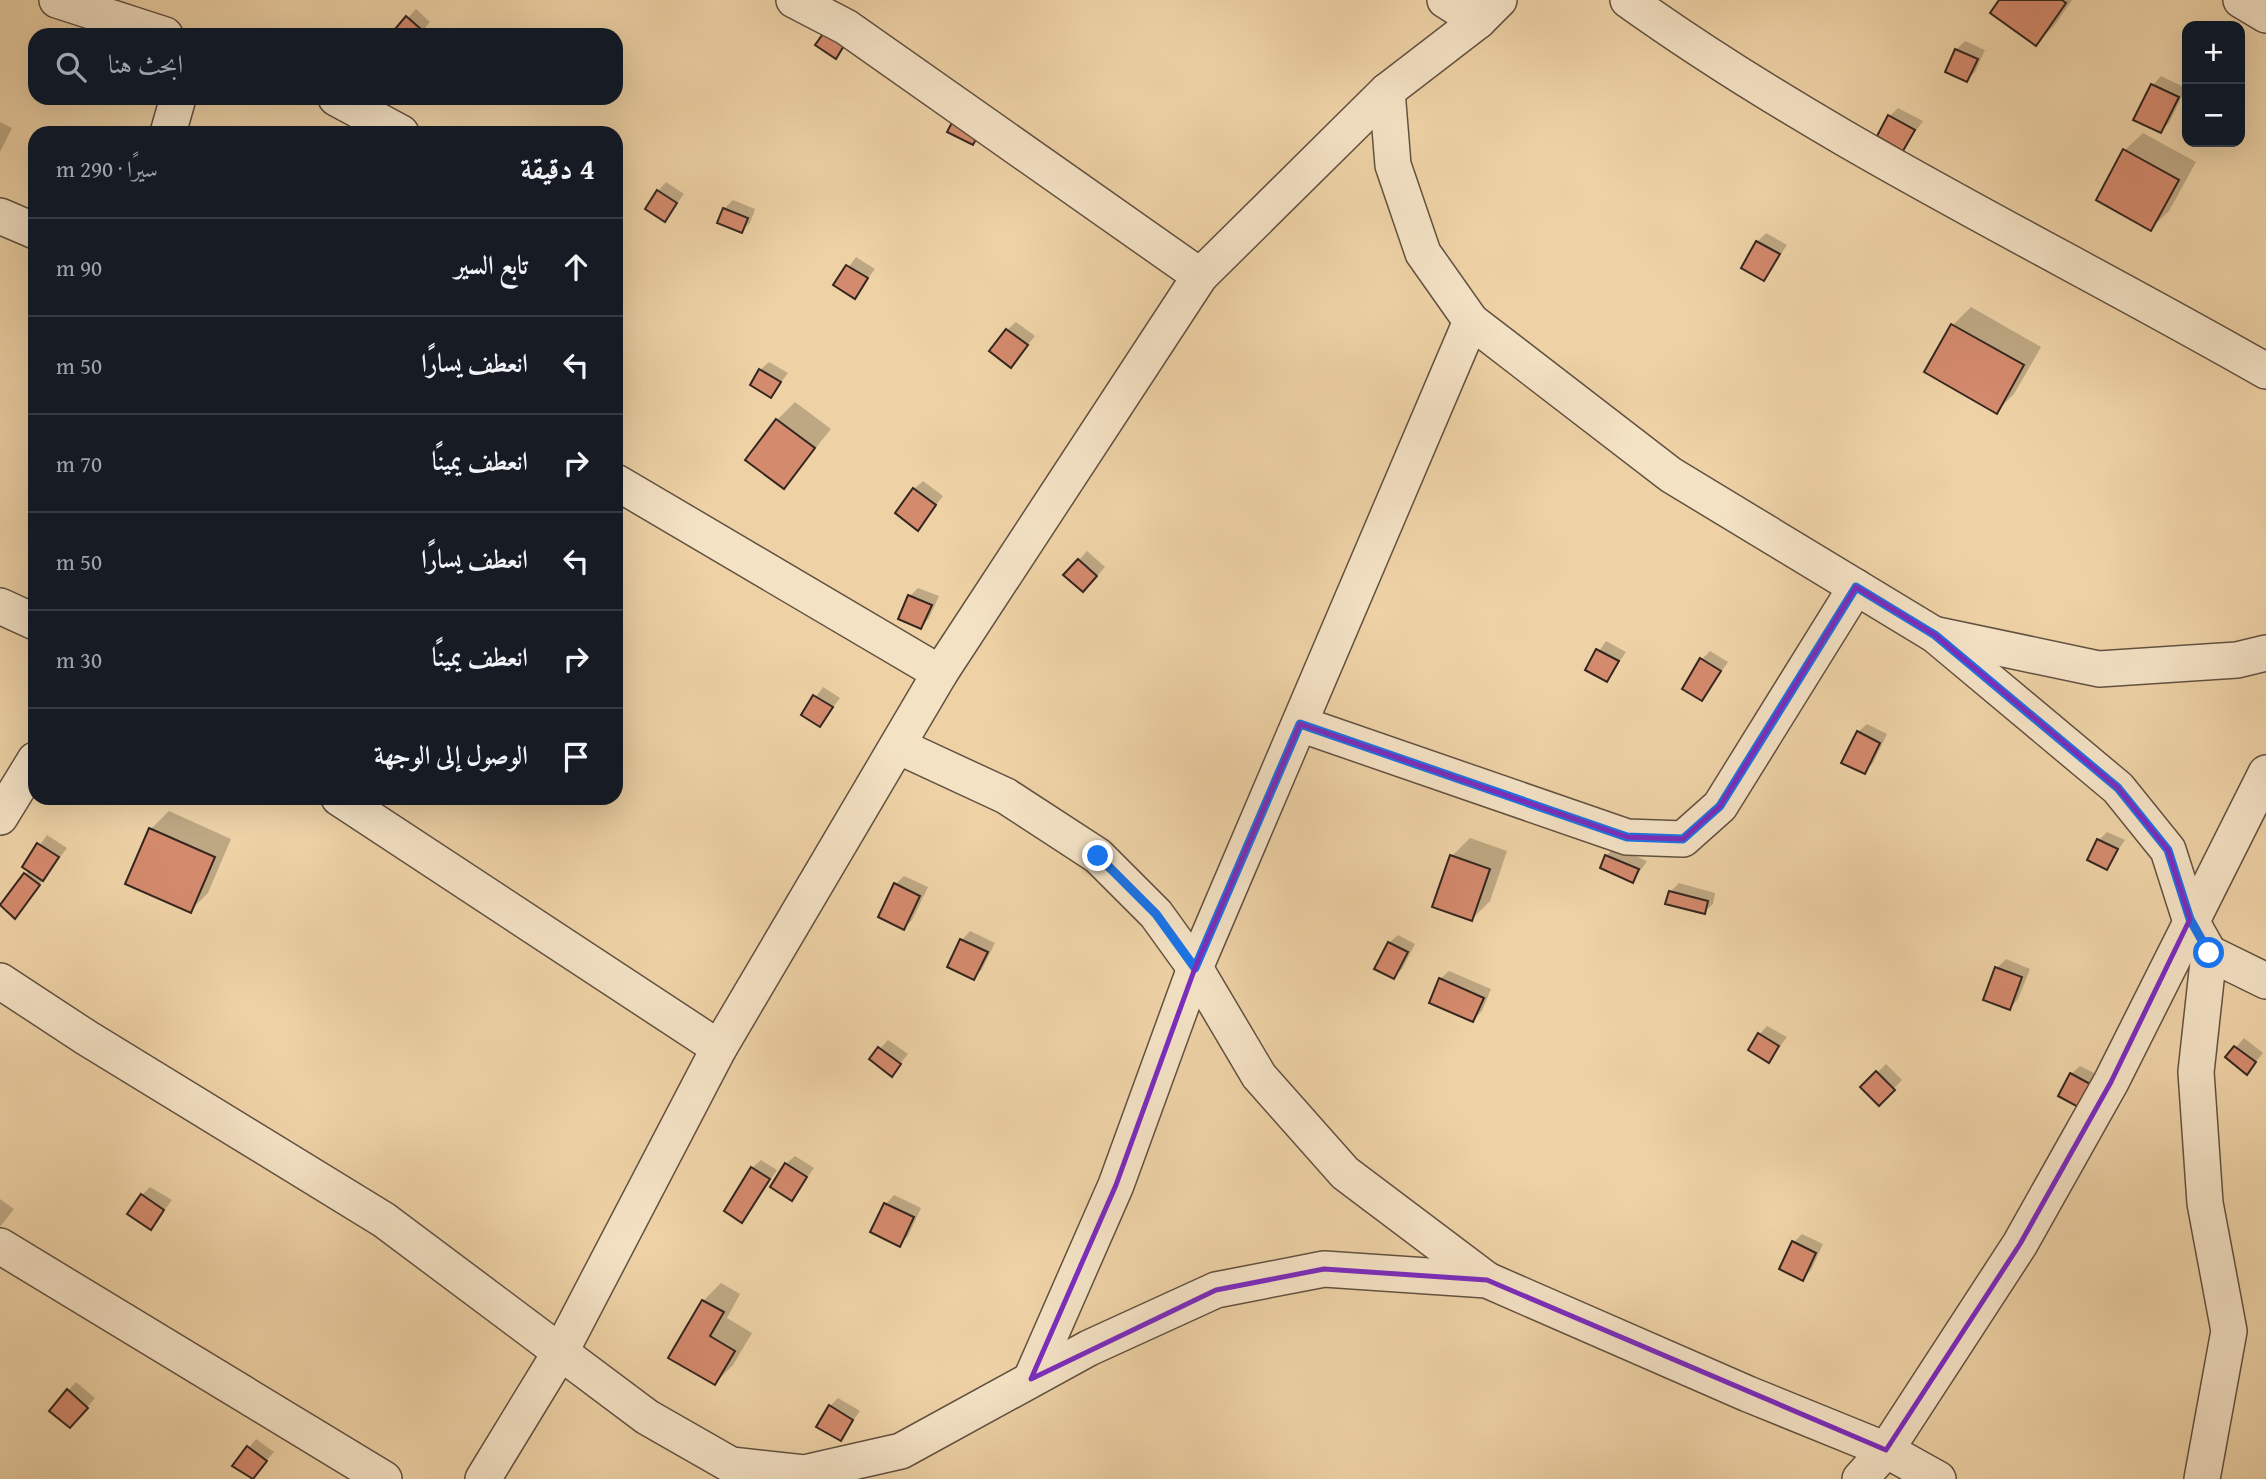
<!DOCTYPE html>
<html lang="ar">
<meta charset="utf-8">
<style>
:root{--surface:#171b24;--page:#242831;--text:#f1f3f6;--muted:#9ea1a6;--line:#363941}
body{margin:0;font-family:"Gentium Book Plus",Amiri,serif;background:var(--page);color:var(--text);direction:rtl}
.controls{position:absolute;right:21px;top:21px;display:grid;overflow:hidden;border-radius:14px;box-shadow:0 7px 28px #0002}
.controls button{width:63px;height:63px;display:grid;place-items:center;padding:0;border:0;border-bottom:2px solid var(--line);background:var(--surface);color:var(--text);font:35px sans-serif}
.stop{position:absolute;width:21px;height:21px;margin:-16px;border:5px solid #1a73e8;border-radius:50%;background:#fff}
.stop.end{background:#1a73e8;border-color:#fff;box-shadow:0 2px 7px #0008}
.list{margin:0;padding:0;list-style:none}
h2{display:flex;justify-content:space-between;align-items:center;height:91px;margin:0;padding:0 28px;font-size:30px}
h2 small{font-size:23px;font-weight:400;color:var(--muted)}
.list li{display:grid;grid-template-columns:46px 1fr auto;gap:21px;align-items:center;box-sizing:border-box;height:98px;padding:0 28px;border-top:2px solid var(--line)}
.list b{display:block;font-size:26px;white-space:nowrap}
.list em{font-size:23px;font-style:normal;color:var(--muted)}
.icon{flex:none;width:38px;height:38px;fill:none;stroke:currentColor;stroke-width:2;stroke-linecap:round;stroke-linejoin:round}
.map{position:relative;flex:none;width:2266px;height:1479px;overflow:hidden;direction:ltr}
.search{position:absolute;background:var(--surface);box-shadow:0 7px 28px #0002;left:28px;top:28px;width:595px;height:77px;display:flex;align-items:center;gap:18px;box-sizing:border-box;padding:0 24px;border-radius:21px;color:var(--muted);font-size:26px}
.panel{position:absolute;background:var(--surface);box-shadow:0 7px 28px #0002;left:28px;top:126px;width:595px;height:679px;border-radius:21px;direction:rtl}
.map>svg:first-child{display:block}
.shadow{fill:#0003}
.building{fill:#d48a6d;stroke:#33261f;stroke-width:2}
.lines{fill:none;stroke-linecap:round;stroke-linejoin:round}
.minor-casing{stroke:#625141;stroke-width:38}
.minor{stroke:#f4e2c5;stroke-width:35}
.route{stroke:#1a73e8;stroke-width:9}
.marked{fill:none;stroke:#7b2cbf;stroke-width:5;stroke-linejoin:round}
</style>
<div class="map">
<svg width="2266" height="1479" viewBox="0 0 2266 1479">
<rect width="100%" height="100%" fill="#eed2a6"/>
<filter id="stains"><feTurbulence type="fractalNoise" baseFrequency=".00286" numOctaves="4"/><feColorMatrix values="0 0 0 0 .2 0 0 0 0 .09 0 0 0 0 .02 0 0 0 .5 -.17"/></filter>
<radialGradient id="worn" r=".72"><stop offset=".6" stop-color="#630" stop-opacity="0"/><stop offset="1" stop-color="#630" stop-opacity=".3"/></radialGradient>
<!-- shadow -->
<g class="shadow">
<polygon points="2001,0 2072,0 2054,26 2036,44"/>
<polygon points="416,9 430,22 419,35 392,35"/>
<polygon points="1965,41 1985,50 1975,72 1967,80 1956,50"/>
<polygon points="2161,76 2186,88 2169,123 2160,131 2135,119 2153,85"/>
<polygon points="1898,108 1923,121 1903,149 1890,116"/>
<polygon points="0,122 12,128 0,152"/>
<polygon points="2143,133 2196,162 2169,211 2151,228 2125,150"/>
<polygon points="666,182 684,194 665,220 658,191"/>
<polygon points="733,200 755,209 750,223 741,231 724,209"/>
<polygon points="1766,233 1787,245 1764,279 1757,242"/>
<polygon points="856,257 875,269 854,297 836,285"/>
<polygon points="1971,307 2041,347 2014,394 1996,412 1926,372 1953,325"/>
<polygon points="1016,322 1035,336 1011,365 1007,330"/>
<polygon points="769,362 788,373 771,396 760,370"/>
<polygon points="795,402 831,429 784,487 777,420"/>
<polygon points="923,481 943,496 918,528 914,489"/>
<polygon points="1087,551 1105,567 1092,582 1066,575"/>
<polygon points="918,588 939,596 929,618 921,627 910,596"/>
<polygon points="1606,641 1626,652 1607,680 1587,669"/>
<polygon points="1710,651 1728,662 1702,699 1702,659"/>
<polygon points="823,687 840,698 820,725 803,715"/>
<polygon points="1867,724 1887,734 1873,763 1864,772 1858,732"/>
<polygon points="169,811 231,839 208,893 190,911 127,883 151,829"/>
<polygon points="2107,832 2125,840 2106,868 2099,840"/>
<polygon points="47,835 67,848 15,917 1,906 29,870 24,867"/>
<polygon points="1470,838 1507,851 1490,901 1472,919 1452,856"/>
<polygon points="1615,847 1647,861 1633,881 1606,856"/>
<polygon points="904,876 928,887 912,920 904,928 896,884"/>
<polygon points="1679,883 1715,893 1713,904 1704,912 1670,892"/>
<polygon points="970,931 995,943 982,969 974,978 949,966 962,940"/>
<polygon points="1398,935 1415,944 1402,969 1394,977 1389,943"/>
<polygon points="2006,959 2030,969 2018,999 2010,1008 1997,968"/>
<polygon points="1449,971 1491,989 1482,1011 1473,1020 1440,979"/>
<polygon points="1767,1026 1787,1037 1769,1061 1759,1035"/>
<polygon points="2244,1038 2263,1053 2247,1072 2228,1057"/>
<polygon points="888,1040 908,1054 892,1074 871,1059"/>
<polygon points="1886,1064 1902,1080 1879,1104 1863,1087"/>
<polygon points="2080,1066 2100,1076 2088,1098 2071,1074"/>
<polygon points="795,1156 814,1168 792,1199 786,1164"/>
<polygon points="761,1160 777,1170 742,1220 752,1168"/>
<polygon points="150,1187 172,1200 151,1228 142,1195"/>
<polygon points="894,1195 921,1208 908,1236 899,1245 872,1232 886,1204"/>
<polygon points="0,1199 14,1209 0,1227"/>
<polygon points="1802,1234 1823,1244 1811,1270 1803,1278 1794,1242"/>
<polygon points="721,1283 740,1294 727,1318 752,1333 733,1365 715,1383 671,1357 703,1301"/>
<polygon points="76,1382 95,1398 78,1418 68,1391"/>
<polygon points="838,1398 860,1411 840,1439 830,1406"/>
<polygon points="256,1439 274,1452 251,1478 235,1465"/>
</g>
<!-- building -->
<g class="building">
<polygon points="1999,0 2062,0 2066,3 2036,46 1990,13"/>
<polygon points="406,16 423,31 420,35 390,35"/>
<polygon points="830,24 849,37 836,59 815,45"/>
<polygon points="1955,49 1978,59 1967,82 1945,72"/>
<polygon points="2151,84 2179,97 2161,133 2133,120"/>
<polygon points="958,111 984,123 973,145 947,132"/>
<polygon points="1888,115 1915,130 1903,151 1877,136"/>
<polygon points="2123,149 2179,180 2151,231 2096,200"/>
<polygon points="657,190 677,203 665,222 645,209"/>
<polygon points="723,208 748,218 742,233 717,223"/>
<polygon points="1756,241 1780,254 1764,281 1741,268"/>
<polygon points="846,265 868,278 855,299 833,285"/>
<polygon points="1951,324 2024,365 1997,414 1924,372"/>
<polygon points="1006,329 1028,345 1011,368 989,351"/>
<polygon points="759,369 781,382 771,398 750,385"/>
<polygon points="776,419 815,448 784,489 745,460"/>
<polygon points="913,488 936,505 918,531 895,513"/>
<polygon points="1078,559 1097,576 1083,592 1063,575"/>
<polygon points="908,595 932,605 921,629 898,619"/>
<polygon points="1596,649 1619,661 1607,682 1585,670"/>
<polygon points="1700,658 1721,671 1702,701 1682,689"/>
<polygon points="813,695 833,707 820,727 801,715"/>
<polygon points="1857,731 1880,743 1865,774 1841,763"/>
<polygon points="149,828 215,857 191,913 125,884"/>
<polygon points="2097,839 2118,849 2107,870 2087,860"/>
<polygon points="37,843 59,857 43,881 22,867"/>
<polygon points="1450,855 1490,869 1472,921 1432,907"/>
<polygon points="1605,855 1639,869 1633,883 1600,868"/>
<polygon points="24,873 40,885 15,919 0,905"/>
<polygon points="894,883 920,896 904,930 878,917"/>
<polygon points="1669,891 1708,901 1705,914 1665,904"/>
<polygon points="960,939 988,952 974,980 947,967"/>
<polygon points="1388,942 1408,952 1394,979 1374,969"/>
<polygon points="1995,967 2022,977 2010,1010 1983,1000"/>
<polygon points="1439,978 1484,998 1473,1022 1429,1003"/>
<polygon points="1758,1033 1779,1046 1769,1063 1748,1050"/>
<polygon points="2234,1046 2256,1062 2247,1075 2225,1057"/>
<polygon points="878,1047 901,1064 892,1077 869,1059"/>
<polygon points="1876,1071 1895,1090 1879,1106 1860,1087"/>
<polygon points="2070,1073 2092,1085 2080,1108 2058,1096"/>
<polygon points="785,1163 807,1177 792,1201 770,1187"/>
<polygon points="751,1167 770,1179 742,1223 724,1211"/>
<polygon points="141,1194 164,1210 151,1230 127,1214"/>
<polygon points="884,1203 914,1217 900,1247 870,1232"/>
<polygon points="1792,1241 1816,1253 1803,1281 1779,1269"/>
<polygon points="702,1300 724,1312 710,1336 735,1351 715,1385 668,1358"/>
<polygon points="67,1389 88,1408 70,1428 49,1411"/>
<polygon points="829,1405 853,1420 841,1441 816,1427"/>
<polygon points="247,1446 267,1461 253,1479 232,1466"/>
</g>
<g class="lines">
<defs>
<g id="minor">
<polyline points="57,0 165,35"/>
<polyline points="794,0 846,27 1200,276"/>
<polyline points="1445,0 1478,21"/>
<path d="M 1628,0 C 1828,143 2053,249 2266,371"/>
<polyline points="2241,0 2266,15"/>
<polyline points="1387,91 1393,165 1423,253 1471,321 1671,475 1935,635 2118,788 2168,850 2190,919 2209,953 2196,1072 2205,1203 2229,1331 2202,1479"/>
<polyline points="336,98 401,133"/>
<polyline points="168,133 178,98"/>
<polyline points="0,216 35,231"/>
<polyline points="616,482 940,673"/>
<polyline points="0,606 35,622"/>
<polyline points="1938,635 2099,669 2237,660 2266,653"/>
<polyline points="1300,724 1627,837 1683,839 1720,806 1856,587"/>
<polyline points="898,746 1006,796 1098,856 1156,914 1195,968 1259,1076 1345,1173 1487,1280"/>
<polyline points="339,798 719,1048"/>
<polyline points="0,817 35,760"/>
<polyline points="2209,953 2266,981"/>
<polyline points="0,981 87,1038 384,1220 647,1417 731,1465 804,1473 901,1451 1089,1348 1216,1290 1324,1269 1487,1280 1748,1394 1886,1450 1938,1479"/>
<polyline points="0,1246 384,1479"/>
<polyline points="1031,1379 1116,1185 1195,968 1471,321"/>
<polyline points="483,1479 561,1351 719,1048 940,673 1200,276 1387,91 1478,21 1499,0"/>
<polyline points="1860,1479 1886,1450 2020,1244 2111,1082 2266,773"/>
</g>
</defs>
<!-- minor casing -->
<use href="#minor" class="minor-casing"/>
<!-- minor -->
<use href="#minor" class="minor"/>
</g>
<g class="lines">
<!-- route -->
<polyline class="route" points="1098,856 1156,914 1195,968 1300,724 1627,837 1683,839 1720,806 1856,587 1935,635 2118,788 2168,850 2190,919 2209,953"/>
</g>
<!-- marked area -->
<path class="marked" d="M 1856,587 L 1935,635 L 2118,788 L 2168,850 L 2190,919 L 2111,1082 L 2020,1244 L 1886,1450 L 1487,1280 L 1324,1269 L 1216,1290 L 1031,1379 L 1116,1185 L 1195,968 L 1300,724 L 1627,837 L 1683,839 L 1720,806 Z"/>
<rect width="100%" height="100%" filter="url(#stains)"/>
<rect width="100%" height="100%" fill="url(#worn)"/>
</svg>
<div class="controls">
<button>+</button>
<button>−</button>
</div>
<div class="stop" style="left:2209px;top:953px"></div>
<div class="stop end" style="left:1098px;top:856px"></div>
<div class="search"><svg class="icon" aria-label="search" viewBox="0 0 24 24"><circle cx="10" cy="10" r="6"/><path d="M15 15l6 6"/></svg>ابحث هنا</div>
<section class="panel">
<h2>4 دقيقة<small>سيرًا · 290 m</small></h2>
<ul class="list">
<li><svg class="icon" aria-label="ahead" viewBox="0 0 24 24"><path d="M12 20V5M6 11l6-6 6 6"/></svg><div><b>تابع السير</b></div><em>90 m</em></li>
<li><svg class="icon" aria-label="left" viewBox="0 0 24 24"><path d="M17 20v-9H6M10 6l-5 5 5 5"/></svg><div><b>انعطف يسارًا</b></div><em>50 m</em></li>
<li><svg class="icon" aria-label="right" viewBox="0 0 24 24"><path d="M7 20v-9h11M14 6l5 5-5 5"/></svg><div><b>انعطف يمينًا</b></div><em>70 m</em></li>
<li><svg class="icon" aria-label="left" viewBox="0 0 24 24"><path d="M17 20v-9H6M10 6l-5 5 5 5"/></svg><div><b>انعطف يسارًا</b></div><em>50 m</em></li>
<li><svg class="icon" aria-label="right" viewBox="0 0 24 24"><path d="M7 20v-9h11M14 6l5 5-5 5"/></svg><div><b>انعطف يمينًا</b></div><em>30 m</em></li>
<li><svg class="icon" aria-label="arrive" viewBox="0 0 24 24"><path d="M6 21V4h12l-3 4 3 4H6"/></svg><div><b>الوصول إلى الوجهة</b></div></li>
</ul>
</section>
</div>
